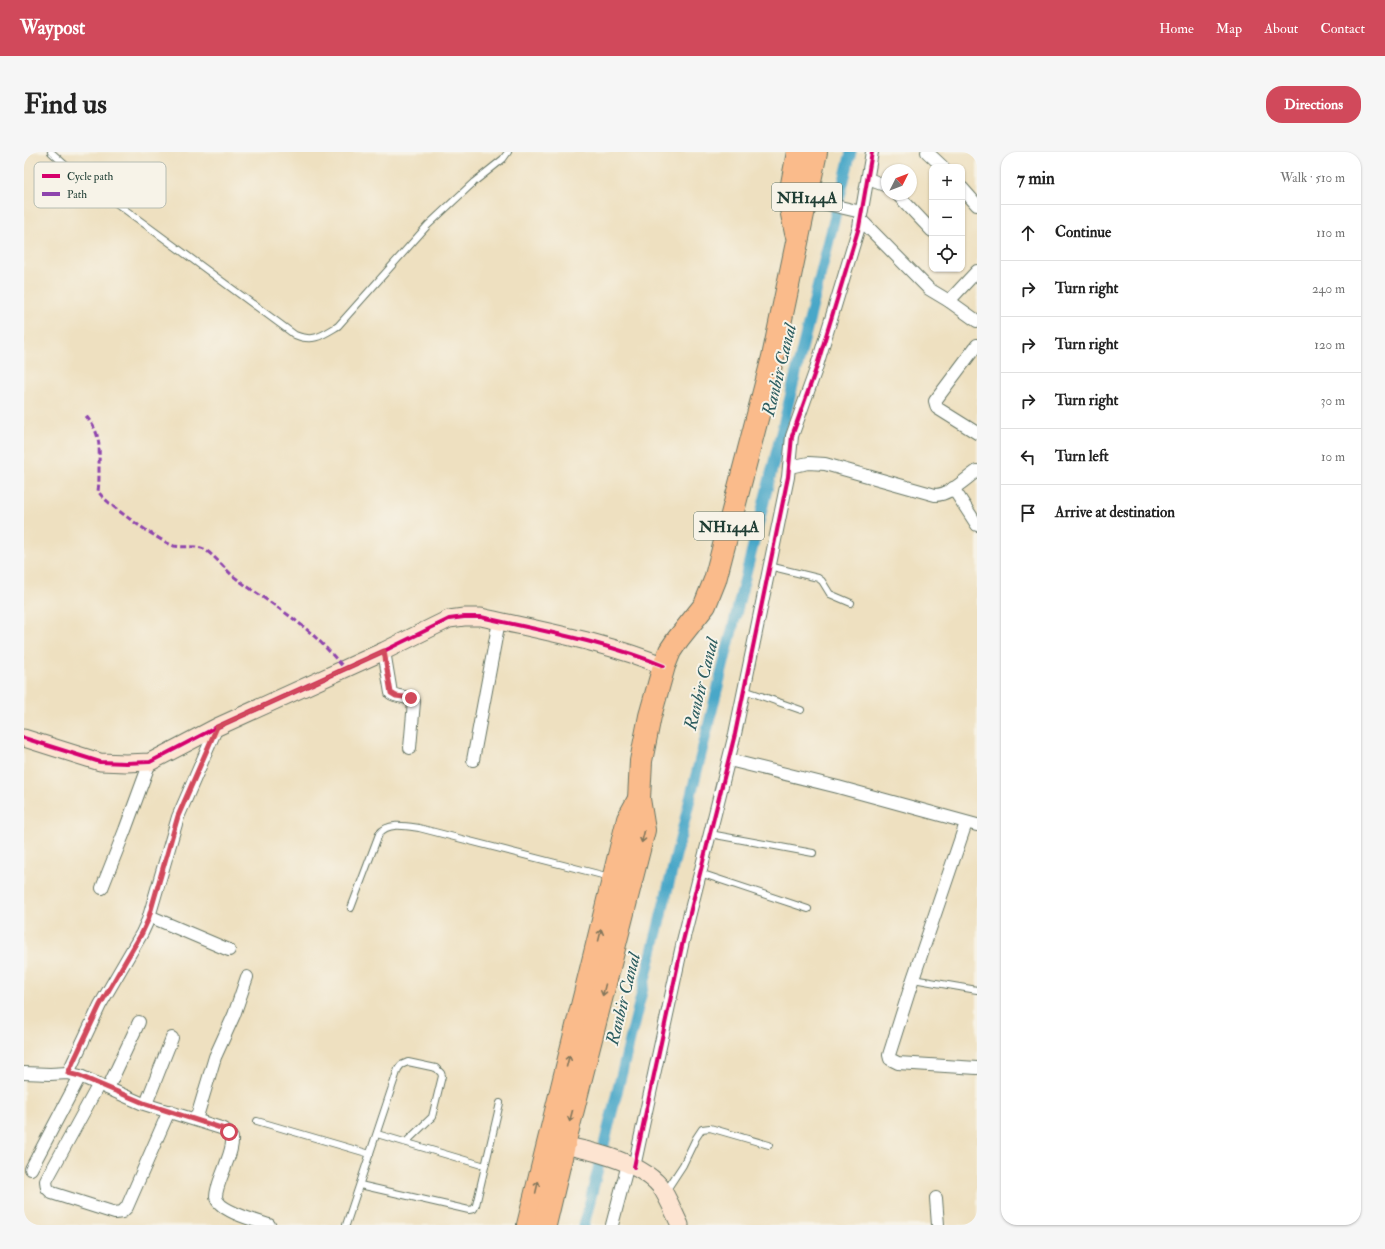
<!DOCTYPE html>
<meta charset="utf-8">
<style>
:root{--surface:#fff;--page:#f6f6f6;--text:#222;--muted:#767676;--line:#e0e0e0;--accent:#d1495b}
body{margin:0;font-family:"IM FELL Double Pica",serif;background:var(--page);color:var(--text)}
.controls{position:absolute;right:12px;top:12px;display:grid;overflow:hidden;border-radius:8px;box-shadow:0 1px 3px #0004}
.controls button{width:36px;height:36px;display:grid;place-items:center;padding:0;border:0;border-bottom:1px solid var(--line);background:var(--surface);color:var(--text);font:20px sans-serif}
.compass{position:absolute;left:857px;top:12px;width:36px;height:36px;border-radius:50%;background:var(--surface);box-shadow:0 1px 3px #0004;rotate:48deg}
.stop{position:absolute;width:12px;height:12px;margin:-9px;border:3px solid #d1495b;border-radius:50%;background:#fff}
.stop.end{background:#d1495b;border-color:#fff;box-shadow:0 1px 4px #0008}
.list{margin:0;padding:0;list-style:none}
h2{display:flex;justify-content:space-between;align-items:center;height:52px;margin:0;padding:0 16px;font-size:17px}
h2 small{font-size:13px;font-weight:400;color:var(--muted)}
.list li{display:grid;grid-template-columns:26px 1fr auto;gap:12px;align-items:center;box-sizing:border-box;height:56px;padding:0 16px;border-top:1px solid var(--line)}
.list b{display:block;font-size:15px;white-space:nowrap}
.list em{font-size:13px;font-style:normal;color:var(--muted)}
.icon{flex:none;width:22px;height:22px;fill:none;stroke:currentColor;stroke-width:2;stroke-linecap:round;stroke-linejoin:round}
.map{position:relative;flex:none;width:953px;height:1073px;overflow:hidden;border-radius:16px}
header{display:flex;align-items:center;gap:24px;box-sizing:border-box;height:56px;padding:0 20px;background:var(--accent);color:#fff}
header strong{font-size:19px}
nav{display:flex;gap:22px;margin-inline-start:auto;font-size:14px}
.intro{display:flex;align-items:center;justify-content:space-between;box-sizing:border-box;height:96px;padding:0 24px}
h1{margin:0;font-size:28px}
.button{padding:10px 18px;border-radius:16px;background:var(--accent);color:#fff;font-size:14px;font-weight:700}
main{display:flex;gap:24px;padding:0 24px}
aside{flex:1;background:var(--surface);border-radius:16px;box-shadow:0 1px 3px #0004}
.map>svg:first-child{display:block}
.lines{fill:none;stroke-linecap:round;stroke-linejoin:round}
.canal{stroke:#49a7c8;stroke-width:11}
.lane-casing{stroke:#677665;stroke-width:8}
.street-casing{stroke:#677665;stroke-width:14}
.secondary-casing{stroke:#677665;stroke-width:19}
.highway-casing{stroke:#677665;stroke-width:24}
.lane{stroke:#fff;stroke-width:6}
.street{stroke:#fff;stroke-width:12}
.secondary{stroke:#fde4d1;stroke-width:17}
.highway{stroke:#fabb8b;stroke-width:22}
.quiet{stroke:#8e44ad;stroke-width:3;stroke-dasharray:6 3;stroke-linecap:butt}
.cycleway-casing{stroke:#f7f3e8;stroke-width:6}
.cycleway{stroke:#d6006c;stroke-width:4}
.oneway{stroke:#82765b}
.route{stroke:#d1495b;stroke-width:5}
.labels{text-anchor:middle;stroke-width:4;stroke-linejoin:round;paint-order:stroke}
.shield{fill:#f7f3e8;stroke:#60746a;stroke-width:1}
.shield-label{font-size:16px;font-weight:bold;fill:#1f3d34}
.water-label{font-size:18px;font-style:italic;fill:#2c5d60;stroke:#f7f3e8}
.key{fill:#f7f3e8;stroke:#b6bcb2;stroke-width:1}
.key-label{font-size:11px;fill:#1f3d34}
</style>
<header>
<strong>Waypost</strong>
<nav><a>Home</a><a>Map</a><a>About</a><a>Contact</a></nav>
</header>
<div class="intro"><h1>Find us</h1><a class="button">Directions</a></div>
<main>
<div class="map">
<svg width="953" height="1073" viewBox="0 0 953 1073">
<rect width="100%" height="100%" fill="#f7f3e8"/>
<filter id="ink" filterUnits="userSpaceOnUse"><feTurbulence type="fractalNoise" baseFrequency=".025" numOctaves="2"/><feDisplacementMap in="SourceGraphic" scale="8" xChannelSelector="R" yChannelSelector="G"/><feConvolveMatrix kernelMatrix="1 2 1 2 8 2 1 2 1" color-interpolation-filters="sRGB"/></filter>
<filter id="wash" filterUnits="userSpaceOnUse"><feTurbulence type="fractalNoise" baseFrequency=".012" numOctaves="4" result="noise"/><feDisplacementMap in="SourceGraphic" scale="16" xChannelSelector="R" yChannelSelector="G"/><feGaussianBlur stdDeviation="0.9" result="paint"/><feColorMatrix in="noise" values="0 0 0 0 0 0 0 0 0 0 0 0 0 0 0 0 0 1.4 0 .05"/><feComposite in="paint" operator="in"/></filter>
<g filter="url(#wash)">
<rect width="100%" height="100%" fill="#eee0c0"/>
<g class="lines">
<!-- canal -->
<polyline class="canal" points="560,1073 827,0"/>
</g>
</g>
<g filter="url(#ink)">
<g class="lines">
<defs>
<g id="lane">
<path d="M 27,0 L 62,32 L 88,48 L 271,183 C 289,191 299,183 314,174 L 404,73 L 450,30 L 479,7 L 484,0"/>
<polyline points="745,414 794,426 798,429 806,442 827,451"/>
<polyline points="720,538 777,558"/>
<polyline points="686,682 789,701"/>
<polyline points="676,721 784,757"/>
<path d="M 327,756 L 355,682 C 364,670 382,674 395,676 L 586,725"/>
<polyline points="889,827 953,838"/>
<polyline points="233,969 346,1002"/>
<polyline points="353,982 461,1014"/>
<polyline points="336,1033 445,1058 450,1057 452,1053 476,951"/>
<polyline points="642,1039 659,1013 672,986 678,977 686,976 745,993"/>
<polyline points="322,1073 374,917 377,913 384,910 412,916 417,921 418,924 408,965 382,990"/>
</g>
<g id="street">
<polyline points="903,0 919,15"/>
<polyline points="844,27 863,34"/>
<polyline points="938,36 953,53"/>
<polyline points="873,42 908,79"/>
<polyline points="782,47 837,60"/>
<polyline points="836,67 905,137 925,149 953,169"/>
<polyline points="925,149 953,119"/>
<polyline points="953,193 911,249 913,256 953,281"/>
<path d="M 765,315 L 785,311 L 801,312 L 911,343 C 926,343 941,327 953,319"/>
<polyline points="929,336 953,373"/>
<path d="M 360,499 L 367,541 C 374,546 384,543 390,550 L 386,596"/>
<polyline points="449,608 475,469"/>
<polyline points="705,608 814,635 953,673"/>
<polyline points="942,671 889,827 865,903 866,907 874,911 953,916"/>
<polyline points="78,736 101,678 126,610"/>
<polyline points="125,764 205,798"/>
<path d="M 0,921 L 26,922 L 44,921 L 56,924 L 117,951 L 200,977 L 208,986 C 209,995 205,1004 202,1012 C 199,1022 192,1035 192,1045 C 194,1059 233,1069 245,1073"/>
<polyline points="44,921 76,853 118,781 124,768 154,665 193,575"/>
<polyline points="75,932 22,1029 23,1036 28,1041 91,1061 98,1060 103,1055 145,959"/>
<polyline points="84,936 115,870"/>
<polyline points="122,952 148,886"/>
<polyline points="172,968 191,905 210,863 223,825"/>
<polyline points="610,1015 659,789 711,582 764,325 768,284 791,220 835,75 848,0"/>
<polyline points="7,1017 56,924"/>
<polyline points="912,1046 914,1073"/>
<polyline points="588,1073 604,1012"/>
</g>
<g id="secondary">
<path d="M 0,586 L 76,610 L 102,611 L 126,610 L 193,575 L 360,499 L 425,467 L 440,465 L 457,465 C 518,479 582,490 640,514"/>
<path d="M 528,991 C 561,997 614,1008 636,1034 C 644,1045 650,1061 656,1073"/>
</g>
<g id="highway">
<polyline points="772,81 765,48 774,0"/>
<polyline points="504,1073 604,667 615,647"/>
<polyline points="521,1073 540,993 620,678 615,647 617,609 626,564 640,514 646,499 654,487 681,453 691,428 749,205 792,0"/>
</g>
</defs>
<!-- lane casing -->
<use href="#lane" class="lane-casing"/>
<!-- street casing -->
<use href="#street" class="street-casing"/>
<!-- secondary casing -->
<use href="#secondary" class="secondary-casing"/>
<!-- highway casing -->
<use href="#highway" class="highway-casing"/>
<!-- lane -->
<use href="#lane" class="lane"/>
<!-- street -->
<use href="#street" class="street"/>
<!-- secondary -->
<use href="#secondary" class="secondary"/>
<!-- highway -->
<use href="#highway" class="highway"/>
<!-- quiet -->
<path class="quiet" d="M 62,264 C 78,283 75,295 75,318 C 75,325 75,332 74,339 C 80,351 137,390 150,394 C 159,396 171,393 180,397 C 191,404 199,415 209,424 C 231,441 255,455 276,472 C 293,485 307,501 321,517"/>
<defs>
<g id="cycleway">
<path d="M 0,586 L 76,610 L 102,611 L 126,610 L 193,575 L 360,499 L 425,467 L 440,465 L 457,465 C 518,479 582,490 640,514"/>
<polyline points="610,1015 659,789 711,582 764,325 768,284 791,220 835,75 848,0"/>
</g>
</defs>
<!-- cycleway casing -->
<use href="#cycleway" class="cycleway-casing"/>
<!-- cycleway -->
<use href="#cycleway" class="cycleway"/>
</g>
<!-- one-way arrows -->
<defs><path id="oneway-shaft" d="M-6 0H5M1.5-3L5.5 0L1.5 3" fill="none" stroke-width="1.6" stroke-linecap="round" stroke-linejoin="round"/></defs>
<g class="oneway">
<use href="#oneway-shaft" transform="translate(619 685) rotate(104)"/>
<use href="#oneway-shaft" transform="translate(576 783) rotate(-76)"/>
<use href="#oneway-shaft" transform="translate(580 838) rotate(104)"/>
<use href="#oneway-shaft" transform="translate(544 909) rotate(-76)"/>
<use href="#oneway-shaft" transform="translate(547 964) rotate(105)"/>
<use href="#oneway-shaft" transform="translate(513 1035) rotate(-77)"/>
</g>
</g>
<g class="lines" filter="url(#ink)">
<!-- route -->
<polyline class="route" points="205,980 200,977 122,952 56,924 44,921 76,853 118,781 124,768 154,664 193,575 360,499 367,541 372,544 387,546"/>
</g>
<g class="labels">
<!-- shield labels -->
<g class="shield">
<rect x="748" y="31" width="70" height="28" rx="3"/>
<rect x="670" y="360" width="70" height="28" rx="3"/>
</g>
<g class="shield-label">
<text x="783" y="51">NH144A</text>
<text x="705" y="380">NH144A</text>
</g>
<!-- water labels -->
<g class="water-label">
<text transform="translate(755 218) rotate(-76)" y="6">Ranbir Canal</text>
<text transform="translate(677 532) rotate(-76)" y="6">Ranbir Canal</text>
<text transform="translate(599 847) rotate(-76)" y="6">Ranbir Canal</text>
</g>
</g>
<!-- legend -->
<rect x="10" y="10" width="132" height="46" rx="6" class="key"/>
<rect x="18" y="22" width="18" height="4" fill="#d6006c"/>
<rect x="18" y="40" width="18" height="4" fill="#8e44ad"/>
<g class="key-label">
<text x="43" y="28">Cycle path</text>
<text x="43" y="46">Path</text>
</g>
</svg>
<div class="controls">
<button>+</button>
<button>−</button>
<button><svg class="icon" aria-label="locate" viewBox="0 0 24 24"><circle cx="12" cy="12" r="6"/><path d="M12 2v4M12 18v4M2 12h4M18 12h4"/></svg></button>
</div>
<svg class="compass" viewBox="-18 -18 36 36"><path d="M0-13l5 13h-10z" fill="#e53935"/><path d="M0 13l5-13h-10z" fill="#767676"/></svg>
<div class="stop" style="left:205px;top:980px"></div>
<div class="stop end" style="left:387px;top:546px"></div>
</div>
<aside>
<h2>7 min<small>Walk · 510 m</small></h2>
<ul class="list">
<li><svg class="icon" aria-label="ahead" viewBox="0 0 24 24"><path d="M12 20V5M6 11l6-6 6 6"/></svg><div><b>Continue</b></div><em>110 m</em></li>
<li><svg class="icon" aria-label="right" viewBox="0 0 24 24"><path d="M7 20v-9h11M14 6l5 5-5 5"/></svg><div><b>Turn right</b></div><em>240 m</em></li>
<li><svg class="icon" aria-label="right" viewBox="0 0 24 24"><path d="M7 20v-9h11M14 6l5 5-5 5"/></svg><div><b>Turn right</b></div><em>120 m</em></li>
<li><svg class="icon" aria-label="right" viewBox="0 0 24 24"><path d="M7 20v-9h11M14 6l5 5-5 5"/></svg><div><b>Turn right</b></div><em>30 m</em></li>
<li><svg class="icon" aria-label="left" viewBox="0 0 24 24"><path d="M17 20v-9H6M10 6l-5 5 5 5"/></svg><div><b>Turn left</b></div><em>10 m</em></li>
<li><svg class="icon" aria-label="arrive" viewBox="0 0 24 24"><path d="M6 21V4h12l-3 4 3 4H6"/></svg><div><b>Arrive at destination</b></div></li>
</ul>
</aside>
</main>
